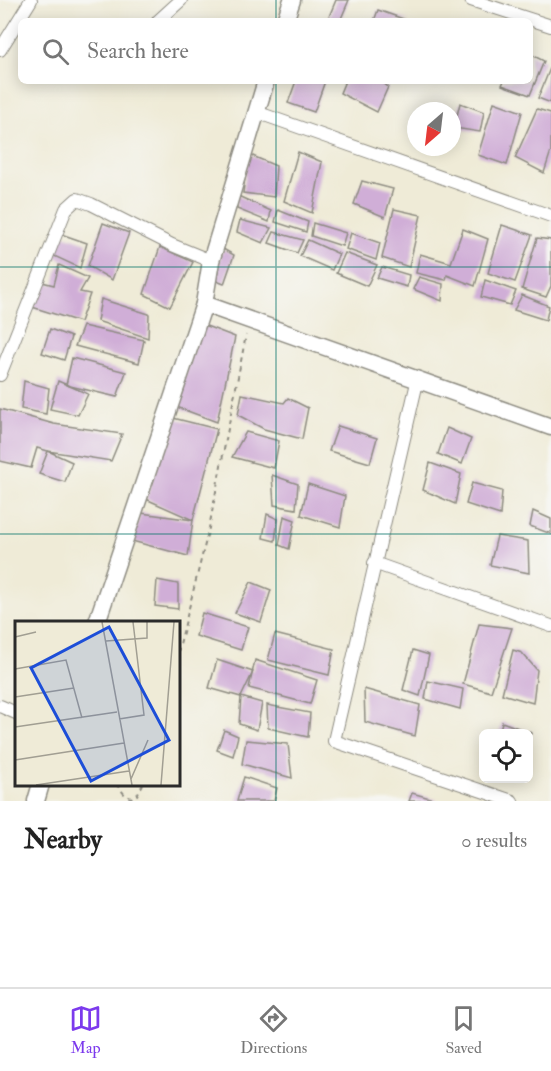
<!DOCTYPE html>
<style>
:root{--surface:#fff;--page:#f6f6f6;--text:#222;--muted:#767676;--line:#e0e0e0;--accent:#7c3aed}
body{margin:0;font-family:"IM FELL Double Pica",serif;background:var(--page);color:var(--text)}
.controls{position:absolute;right:18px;bottom:18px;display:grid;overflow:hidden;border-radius:9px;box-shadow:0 3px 15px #0003}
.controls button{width:54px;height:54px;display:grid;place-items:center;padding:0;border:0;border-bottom:2px solid var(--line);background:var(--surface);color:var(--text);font:30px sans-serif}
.compass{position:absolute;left:407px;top:102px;width:54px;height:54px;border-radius:50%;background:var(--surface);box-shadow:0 3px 15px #0003;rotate:208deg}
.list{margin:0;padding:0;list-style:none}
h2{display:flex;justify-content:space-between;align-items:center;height:78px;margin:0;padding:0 24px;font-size:26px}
h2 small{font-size:20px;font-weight:400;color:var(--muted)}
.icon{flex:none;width:33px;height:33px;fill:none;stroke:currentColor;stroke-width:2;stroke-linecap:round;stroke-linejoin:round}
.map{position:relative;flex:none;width:551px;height:801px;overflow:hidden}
.search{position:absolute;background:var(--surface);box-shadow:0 3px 15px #0003;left:18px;right:18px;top:18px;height:66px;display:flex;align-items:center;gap:15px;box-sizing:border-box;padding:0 21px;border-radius:9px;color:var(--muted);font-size:22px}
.sheet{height:186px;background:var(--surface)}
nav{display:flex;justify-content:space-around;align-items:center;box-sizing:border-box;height:84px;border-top:2px solid var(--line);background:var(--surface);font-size:16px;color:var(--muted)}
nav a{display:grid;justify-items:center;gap:3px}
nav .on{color:var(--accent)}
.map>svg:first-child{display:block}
.building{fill:#d0aed7}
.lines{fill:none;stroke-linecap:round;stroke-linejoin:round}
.street-casing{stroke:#8d8b81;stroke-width:14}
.secondary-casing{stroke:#8d8b81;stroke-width:19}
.path{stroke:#8d8b81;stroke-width:2;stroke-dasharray:4.5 4.5;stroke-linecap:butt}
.street{stroke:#fff;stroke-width:12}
.secondary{stroke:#fff;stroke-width:16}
.grid{fill:none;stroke:#0f766e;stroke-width:1.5;stroke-opacity:0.55}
.inset-road{fill:none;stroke:#a19e92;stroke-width:1.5}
.view{fill:#1d4ed8;fill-opacity:0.15;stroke:#1d4ed8;stroke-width:3}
.inset-edge{fill:none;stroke:#2b2b2b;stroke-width:3}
</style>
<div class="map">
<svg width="551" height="801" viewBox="0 0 551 801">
<rect width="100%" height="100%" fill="#f6f6f2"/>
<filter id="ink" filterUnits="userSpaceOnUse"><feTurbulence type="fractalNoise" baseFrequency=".0167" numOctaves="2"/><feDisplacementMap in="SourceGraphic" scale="12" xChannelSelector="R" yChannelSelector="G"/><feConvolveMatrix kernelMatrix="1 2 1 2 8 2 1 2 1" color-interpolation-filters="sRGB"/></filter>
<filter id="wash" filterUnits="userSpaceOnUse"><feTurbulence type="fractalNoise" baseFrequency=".008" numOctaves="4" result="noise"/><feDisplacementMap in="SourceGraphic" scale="24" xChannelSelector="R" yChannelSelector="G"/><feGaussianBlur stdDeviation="1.35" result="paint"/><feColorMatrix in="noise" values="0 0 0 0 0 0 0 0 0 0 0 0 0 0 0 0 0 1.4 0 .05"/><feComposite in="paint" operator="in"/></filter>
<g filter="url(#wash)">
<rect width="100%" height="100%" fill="#efebd7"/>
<g id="blocks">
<!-- building -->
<g class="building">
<polygon points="336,0 349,0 340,21 328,19"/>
<polygon points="378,10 409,21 374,21"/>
<polygon points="530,54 544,61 530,95 502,85 504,81 530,81"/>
<polygon points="551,66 551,103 538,98"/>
<polygon points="296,81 325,81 314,112 288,103"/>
<polygon points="345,81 381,81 388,87 377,112 340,93"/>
<polygon points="494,102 522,112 507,165 478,155"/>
<polygon points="460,103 484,112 480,132 454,128"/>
<polygon points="537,109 551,113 551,151 544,173 515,158"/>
<polygon points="298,152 322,162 312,213 284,201"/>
<polygon points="248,154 276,166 274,197 243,193"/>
<polygon points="362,181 393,189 385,217 354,204"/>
<polygon points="236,195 271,211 269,222 237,209"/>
<polygon points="394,209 421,215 409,267 382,258"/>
<polygon points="278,210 308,222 306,232 275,222"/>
<polygon points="240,220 271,228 263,243 237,232"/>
<polygon points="103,223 129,233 112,280 88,266"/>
<polygon points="313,223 346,233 342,246 311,236"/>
<polygon points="502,225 532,235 515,282 488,273"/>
<polygon points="463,229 488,239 475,286 447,275 446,280 416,273 420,254 451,263"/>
<polygon points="274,232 303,240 297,253 269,243"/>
<polygon points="351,233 380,243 376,260 346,249"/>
<polygon points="61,234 87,243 80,268 52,255"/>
<polygon points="537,238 551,240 551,286 546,297 522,289"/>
<polygon points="308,240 339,254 332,270 300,256"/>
<polygon points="160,247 193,262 170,307 144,294"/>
<polygon points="223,249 234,255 224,284 214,280"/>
<polygon points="345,253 377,265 367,286 336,273"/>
<polygon points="59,265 88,278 80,292 90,294 80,322 32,307 42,282 54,285"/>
<polygon points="382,267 409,275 407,287 377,278"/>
<polygon points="419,277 443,284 442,301 413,289"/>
<polygon points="485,280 516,291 510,305 481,297"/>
<polygon points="522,295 549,306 546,320 514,310"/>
<polygon points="101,299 149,314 148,338 97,321"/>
<polygon points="201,324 235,337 217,422 174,406"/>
<polygon points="83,326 144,340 139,363 75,346"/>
<polygon points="50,329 71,337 64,360 42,353"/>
<polygon points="72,358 126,372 117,397 66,385"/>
<polygon points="24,381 49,388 46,414 21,409"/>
<polygon points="58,381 88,394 78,415 50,409"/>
<polygon points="242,394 284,403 288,398 308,408 302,439 264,429 238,415"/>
<polygon points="0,409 54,424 122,434 111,461 48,451 72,462 65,482 39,474 48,451 37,448 31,468 0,461"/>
<polygon points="173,418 217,429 193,520 146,499"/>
<polygon points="338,426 377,438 370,463 329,451"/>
<polygon points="447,428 471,439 462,464 438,454"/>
<polygon points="246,432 279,441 274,468 232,457"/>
<polygon points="430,463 461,474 455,504 423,490"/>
<polygon points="272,475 298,484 296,509 274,505"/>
<polygon points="472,483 502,491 500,515 466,504"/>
<polygon points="308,484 345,496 340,527 301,515"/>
<polygon points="533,511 551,519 551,534 530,526"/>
<polygon points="141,513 193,520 188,556 132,541"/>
<polygon points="267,514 278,519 275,541 263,538"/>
<polygon points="284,516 295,520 289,549 279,545"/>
<polygon points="497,536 528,541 529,573 490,565"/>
<polygon points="157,580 178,584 178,609 155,606"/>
<polygon points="251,582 271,590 261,622 235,613"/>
<polygon points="202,613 248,627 241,650 196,636"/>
<polygon points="479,624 512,628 491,692 463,684"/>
<polygon points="275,634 334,649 329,675 268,660"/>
<polygon points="413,650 429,655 420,696 403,690"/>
<polygon points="513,650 522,653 537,670 533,703 502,694"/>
<polygon points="217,660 253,672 241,697 209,688"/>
<polygon points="255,660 317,680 310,704 249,688"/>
<polygon points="428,681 463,689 460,709 425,699"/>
<polygon points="364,689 420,705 415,736 365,722"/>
<polygon points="241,697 262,703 257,730 239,724"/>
<polygon points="267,705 310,713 308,737 268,728"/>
<polygon points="502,722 532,733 532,734 499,734"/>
<polygon points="224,730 238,736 233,756 217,750"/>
<polygon points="246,740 288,744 292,778 242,764"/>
<polygon points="244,777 277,788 274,801 237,801"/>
<polygon points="412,793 437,800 437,801 409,801"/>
</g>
</g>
</g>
<g filter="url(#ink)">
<use href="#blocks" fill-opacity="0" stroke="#8d8b81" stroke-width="1.5"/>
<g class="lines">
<defs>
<g id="street">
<polyline points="471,0 551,26"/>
<polyline points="158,21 181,0"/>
<polyline points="0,50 31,0"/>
<polyline points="256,112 551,216"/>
<polyline points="0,375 66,209 77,199 91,204 172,245 211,261"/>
<polyline points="418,378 334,741 512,801"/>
<polyline points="374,563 551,626"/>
<polyline points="0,706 16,713"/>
</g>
<g id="secondary">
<polyline points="285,21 292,0"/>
<polyline points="204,304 551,427"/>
<polyline points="97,622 204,304 211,261 266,81"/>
<polyline points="36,801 41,784"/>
</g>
</defs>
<!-- street casing -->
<use href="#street" class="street-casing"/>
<!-- secondary casing -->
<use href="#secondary" class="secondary-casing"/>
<!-- path -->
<g class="path">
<polyline points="178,652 209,528 246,335"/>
<polyline points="116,784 125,795 131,798 137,795 143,784"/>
</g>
<!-- street -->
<use href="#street" class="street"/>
<!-- secondary -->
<use href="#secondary" class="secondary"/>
</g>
</g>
<!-- grid -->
<path class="grid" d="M 276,0 L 276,21M 276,81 L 276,801M 0,267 L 551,267M 0,534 L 551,534"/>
<!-- overview -->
<g transform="translate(15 621)">
<rect width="165" height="165" fill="#efebd7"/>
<path class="inset-road" d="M 87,1 L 117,164M 0,16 L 21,11M 91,20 L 132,17 L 132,1M 0,48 L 51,39 L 67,97M 0,76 L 59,67M 104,98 L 129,94 L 118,1M 0,106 L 102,91M 0,139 L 109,122M 116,158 L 133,119M 21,164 L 114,150M 146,164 L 159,1"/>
<path class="view" d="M 94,6 L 154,119 L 76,160 L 16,47 Z"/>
<rect width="165" height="165" class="inset-edge"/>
</g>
</svg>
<div class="controls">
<button><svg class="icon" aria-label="locate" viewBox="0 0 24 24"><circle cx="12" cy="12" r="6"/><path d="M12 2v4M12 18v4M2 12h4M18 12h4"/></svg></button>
</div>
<svg class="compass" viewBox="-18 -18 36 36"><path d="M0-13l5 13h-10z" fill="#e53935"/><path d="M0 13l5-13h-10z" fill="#767676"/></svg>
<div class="search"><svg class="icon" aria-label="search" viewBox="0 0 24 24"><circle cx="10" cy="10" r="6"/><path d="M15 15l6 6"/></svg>Search here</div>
</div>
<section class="sheet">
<h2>Nearby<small>0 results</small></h2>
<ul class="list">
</ul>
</section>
<nav>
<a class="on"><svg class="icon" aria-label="map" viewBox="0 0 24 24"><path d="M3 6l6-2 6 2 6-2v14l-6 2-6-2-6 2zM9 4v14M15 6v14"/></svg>Map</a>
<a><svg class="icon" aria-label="directions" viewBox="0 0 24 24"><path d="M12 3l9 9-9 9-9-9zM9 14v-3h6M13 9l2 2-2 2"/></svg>Directions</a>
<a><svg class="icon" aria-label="saved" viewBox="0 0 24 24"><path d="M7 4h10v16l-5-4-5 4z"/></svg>Saved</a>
</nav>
